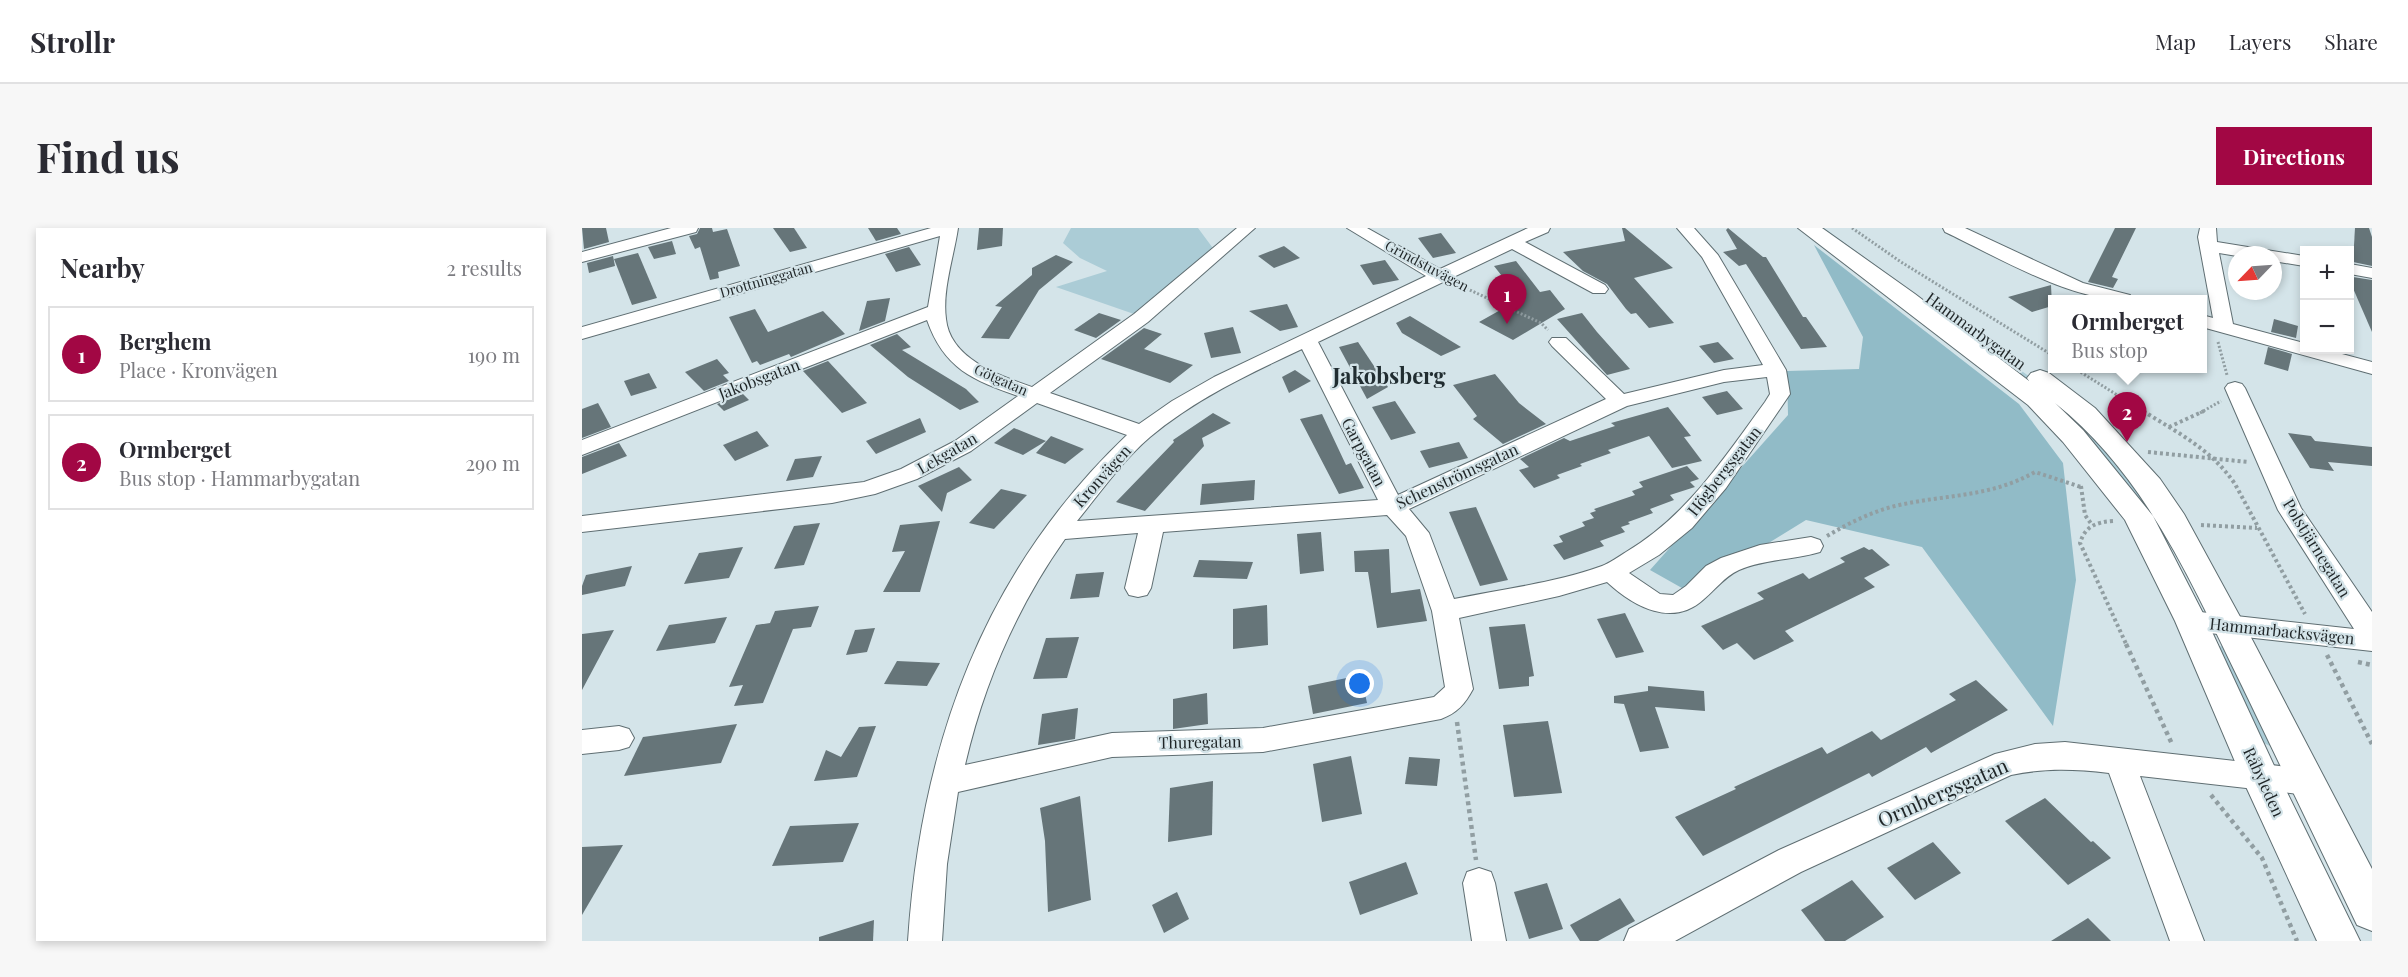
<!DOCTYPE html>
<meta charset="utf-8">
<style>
:root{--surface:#fff;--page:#f7f7f7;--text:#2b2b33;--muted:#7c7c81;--line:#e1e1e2;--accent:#a20744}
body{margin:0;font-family:"Playfair Display",serif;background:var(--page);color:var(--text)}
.controls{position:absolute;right:18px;top:18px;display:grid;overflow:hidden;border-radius:0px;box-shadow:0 3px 9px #0003}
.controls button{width:54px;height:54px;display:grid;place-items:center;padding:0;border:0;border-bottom:2px solid var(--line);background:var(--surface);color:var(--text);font:30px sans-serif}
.compass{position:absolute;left:1646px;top:18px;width:54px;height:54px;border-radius:50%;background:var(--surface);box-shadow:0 3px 9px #0003;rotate:245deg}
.you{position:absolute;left:778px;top:456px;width:21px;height:21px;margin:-15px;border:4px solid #fff;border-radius:50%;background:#1a73e8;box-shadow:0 0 0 9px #1a73e833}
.badge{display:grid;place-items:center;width:39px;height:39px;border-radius:50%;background:var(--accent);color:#fff;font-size:20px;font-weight:700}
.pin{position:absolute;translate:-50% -50px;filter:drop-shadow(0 2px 3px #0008)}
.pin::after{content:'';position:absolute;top:32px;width:21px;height:18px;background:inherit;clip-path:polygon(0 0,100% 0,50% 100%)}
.popup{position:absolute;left:1466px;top:67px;width:159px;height:78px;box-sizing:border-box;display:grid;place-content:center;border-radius:0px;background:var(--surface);filter:drop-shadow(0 2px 4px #0005);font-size:20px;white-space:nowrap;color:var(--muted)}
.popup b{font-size:22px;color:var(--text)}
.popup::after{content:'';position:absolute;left:50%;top:100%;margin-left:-12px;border:12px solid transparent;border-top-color:var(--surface)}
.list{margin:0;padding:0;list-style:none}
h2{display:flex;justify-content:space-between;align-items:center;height:78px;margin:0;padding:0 24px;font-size:26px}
h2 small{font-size:20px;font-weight:400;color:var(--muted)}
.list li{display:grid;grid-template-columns:39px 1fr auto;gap:18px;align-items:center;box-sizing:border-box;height:96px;margin:0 12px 12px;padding:0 12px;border:2px solid var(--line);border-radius:0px}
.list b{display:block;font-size:22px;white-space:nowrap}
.list p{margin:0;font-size:20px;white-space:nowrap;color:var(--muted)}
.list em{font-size:20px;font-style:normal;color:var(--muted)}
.map{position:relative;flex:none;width:1790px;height:713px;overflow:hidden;border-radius:0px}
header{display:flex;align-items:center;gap:36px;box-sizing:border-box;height:84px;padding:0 30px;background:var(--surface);border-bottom:2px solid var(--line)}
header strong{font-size:28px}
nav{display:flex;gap:33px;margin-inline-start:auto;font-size:21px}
.intro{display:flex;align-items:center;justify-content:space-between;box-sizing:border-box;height:144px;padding:0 36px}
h1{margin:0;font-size:42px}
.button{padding:15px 27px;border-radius:0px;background:var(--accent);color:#fff;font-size:21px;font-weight:700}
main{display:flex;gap:36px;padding:0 36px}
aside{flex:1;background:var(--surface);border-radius:0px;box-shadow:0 3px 9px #0003}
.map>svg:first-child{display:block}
.green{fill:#abccd6}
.forest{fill:#91bbc7}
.building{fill:#667579}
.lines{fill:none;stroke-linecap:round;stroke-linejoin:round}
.minor-casing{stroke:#5f6e72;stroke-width:2}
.major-casing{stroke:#5f6e72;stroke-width:2}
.path-far2{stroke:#919ea2;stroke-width:3;stroke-dasharray:2 2;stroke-linecap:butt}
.path-far1{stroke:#919ea2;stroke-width:4;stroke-dasharray:3 3;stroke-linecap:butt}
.path{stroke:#919ea2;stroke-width:4.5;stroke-dasharray:4 4;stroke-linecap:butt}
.minor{fill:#fff;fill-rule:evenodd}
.major{fill:#fff;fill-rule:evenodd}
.labels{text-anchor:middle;stroke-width:4.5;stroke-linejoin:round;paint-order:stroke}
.far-street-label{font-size:14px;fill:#1f2527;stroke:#d4e4e9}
.street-label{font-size:16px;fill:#1f2527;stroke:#d4e4e9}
.near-street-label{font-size:20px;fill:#1f2527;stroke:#d4e4e9}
.district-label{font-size:22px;font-weight:bold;fill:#212d31;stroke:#d4e4e9}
</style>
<header>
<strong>Strollr</strong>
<nav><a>Map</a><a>Layers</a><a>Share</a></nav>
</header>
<div class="intro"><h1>Find us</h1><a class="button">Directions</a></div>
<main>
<aside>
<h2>Nearby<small>2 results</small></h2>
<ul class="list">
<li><span class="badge">1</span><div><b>Berghem</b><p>Place · Kronvägen</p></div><em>190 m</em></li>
<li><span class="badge">2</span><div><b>Ormberget</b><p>Bus stop · Hammarbygatan</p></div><em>290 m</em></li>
</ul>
</aside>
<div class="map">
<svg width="1790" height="713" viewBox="0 0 1790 713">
<rect width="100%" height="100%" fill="#d4e4e9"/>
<!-- green -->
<g class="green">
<polygon points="489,0 616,0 633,23 552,86 474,59 525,43 498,30 481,15"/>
<polygon points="1234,0 1242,0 1448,149 1491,185 1543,242 1587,313 1548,260 1484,189"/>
<polygon points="1639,418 1646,421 1693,515 1688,518 1680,514 1634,420"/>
</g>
<!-- forest -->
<polygon class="forest" points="1232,17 1437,176 1481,235 1494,352 1471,498 1340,319 1224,292 1107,364 1068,342 1206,187 1205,143 1277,141 1281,109"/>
<!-- building -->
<g class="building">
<polygon points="0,0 24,0 27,14 2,21"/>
<polygon points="118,0 130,0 131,4 145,1 158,38 136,44 137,50 128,52 118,19 113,21 107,8 115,6"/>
<polygon points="191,0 212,0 225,20 208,24"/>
<polygon points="286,0 315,0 319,6 294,13"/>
<polygon points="397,0 421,0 420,18 395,22"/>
<polygon points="1040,0 1043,0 1091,40 1052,50 1092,95 1067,100 1054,85 1049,86 1044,81 1025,56 1001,43 981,24 1043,13"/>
<polygon points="1146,0 1181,29 1184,29 1221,89 1224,89 1245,119 1219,121 1164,36 1157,38 1141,24 1155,21 1144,2"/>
<polygon points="1533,0 1554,0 1530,49 1536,51 1531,60 1506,54"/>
<polygon points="1773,0 1787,0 1790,9 1790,38 1771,34"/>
<polygon points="859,5 874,25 851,30 836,10"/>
<polygon points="90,13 94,26 72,31 66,19"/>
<polygon points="702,18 718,30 692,40 676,28"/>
<polygon points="327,19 339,37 314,44 303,26"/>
<polygon points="56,25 75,70 50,77 32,31"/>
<polygon points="474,27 491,34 457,62 427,111 399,110 420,79 413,78 450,47 450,40"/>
<polygon points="31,28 33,38 7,45 5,35"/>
<polygon points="803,32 817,52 791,57 778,37"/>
<polygon points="934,33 958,64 968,62 983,81 931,112 897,94 938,71 912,38"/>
<polygon points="1771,49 1790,52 1790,104 1770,58"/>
<polygon points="1469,57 1470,78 1450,84 1426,69"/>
<polygon points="308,70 303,93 277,103 285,73"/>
<polygon points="705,76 716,99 698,103 667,83"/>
<polygon points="173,81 186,104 241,83 263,106 209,129 207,126 178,137 175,133 170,135 147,89"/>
<polygon points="517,85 539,92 514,110 492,102"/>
<polygon points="1000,85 1015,104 1048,141 1025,147 975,91"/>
<polygon points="828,88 879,119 859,128 820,105 814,95"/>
<polygon points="1692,91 1716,98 1714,110 1689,104"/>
<polygon points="651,99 659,125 629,130 622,105"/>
<polygon points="562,100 580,106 562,121 611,137 588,155 519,131"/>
<polygon points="315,106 329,119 320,122 384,161 397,174 378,182 326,149 288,117"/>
<polygon points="776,114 806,159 785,171 757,119"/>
<polygon points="1136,114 1152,131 1132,135 1117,118"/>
<polygon points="1686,119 1710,126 1706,143 1682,136"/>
<polygon points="135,131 147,145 141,147 147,153 122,163 103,144"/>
<polygon points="246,133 285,175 260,185 221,143"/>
<polygon points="713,142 729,153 707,165 700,149"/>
<polygon points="67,145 75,160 49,168 42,153"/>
<polygon points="913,146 937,175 964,196 921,216 891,191 895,188 871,157"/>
<polygon points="1145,163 1161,181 1135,187 1120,169"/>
<polygon points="161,166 167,172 142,183 135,176"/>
<polygon points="813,173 834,205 809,212 790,179"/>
<polygon points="16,175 29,199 0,210 0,181"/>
<polygon points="1086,179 1109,208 1102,209 1120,233 1090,240 1067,208 1026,222 1029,225 998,236 1000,238 975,247 978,250 952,260 937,242 947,239 938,231 982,210 988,213 1033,198 1029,195"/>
<polygon points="631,185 649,195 620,210 622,218 563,283 534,274 592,214 591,212"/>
<polygon points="740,186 764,237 769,235 782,260 757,266 718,191"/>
<polygon points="338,190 344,204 294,226 284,213"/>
<polygon points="432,200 464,213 441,227 412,215"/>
<polygon points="175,203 187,218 153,233 141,217"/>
<polygon points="1706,205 1729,208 1733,213 1790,219 1790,238 1746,234 1752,243 1728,240"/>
<polygon points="469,208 502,221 483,236 454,225"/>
<polygon points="877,214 886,230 847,240 838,223"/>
<polygon points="37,215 45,228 0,246 0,229"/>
<polygon points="240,228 231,249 204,253 213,231"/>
<polygon points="1105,238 1117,251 1108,254 1113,259 1088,267 1092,272 1068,281 1071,285 1046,294 1048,296 1039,299 1043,304 1018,313 1022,318 982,332 971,317 981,314 977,308 1003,298 1000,294 1012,290 1008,285 1014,283 1012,281 1053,267 1050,263 1061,259 1057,254"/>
<polygon points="377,239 390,252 365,265 360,284 336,258"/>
<polygon points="673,252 672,272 618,277 620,256"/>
<polygon points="419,261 445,267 412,301 387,295"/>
<polygon points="894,279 926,352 898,358 867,284"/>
<polygon points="358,293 338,364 301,364 323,323 310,324 318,297"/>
<polygon points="238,295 222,337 192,341 212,298"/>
<polygon points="739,304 742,343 718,346 715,306"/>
<polygon points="161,319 147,350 102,356 117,325"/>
<polygon points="1282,319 1287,322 1290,321 1308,337 1282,350 1293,359 1203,403 1212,413 1172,432 1155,415 1141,422 1119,398 1182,371 1175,365 1221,345 1227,351 1263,334 1258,330"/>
<polygon points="807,321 809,365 838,361 845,393 795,400 786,344 773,344 772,323"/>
<polygon points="617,332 671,334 665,351 611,349"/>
<polygon points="50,338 43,358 0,367 0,358 4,347"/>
<polygon points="522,344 517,369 488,371 494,346"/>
<polygon points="685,377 686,417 651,421 651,381"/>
<polygon points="237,378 229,399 211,401 181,475 152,478 161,457 147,459 174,397 188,395 193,383"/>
<polygon points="1043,385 1062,424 1034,430 1015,391"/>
<polygon points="145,389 133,415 74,423 87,397"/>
<polygon points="943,396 952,448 947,449 947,458 917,461 907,399"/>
<polygon points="293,400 285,424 264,427 273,402"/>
<polygon points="32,402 0,462 0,406"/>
<polygon points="497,409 485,450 451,451 464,410"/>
<polygon points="315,433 358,435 345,458 302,456"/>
<polygon points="779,447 785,475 731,486 726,458"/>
<polygon points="1394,452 1426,482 1349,525 1344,519 1290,549 1287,545 1121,628 1093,589 1154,561 1152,559 1240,519 1245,526 1290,503 1299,512 1374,472 1367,466"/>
<polygon points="1066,458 1122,463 1123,483 1073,479 1087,520 1058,524 1042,476 1032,475 1032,468 1066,463"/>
<polygon points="625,465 626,496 591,501 591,471"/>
<polygon points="496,480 493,511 456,517 460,486"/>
<polygon points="966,493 980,565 932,569 921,497"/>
<polygon points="155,496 139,535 42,548 61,509"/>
<polygon points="294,498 275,549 232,553 244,522 259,529 277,499"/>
<polygon points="769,528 780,586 740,594 731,536"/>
<polygon points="827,529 858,531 855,558 823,556"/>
<polygon points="631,553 630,607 586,614 588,560"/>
<polygon points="498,568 509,672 466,684 463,613 458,580"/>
<polygon points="1463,570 1509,614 1511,613 1529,630 1486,657 1423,593"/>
<polygon points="277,595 261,634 190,638 208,598"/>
<polygon points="1351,614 1379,645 1333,672 1305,640"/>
<polygon points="41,617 0,687 0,619"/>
<polygon points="824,634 836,666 778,687 767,654"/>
<polygon points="1270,652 1302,689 1263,713 1243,713 1219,682"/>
<polygon points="965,655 981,701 947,711 932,664"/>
<polygon points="595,664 607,691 582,705 570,677"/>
<polygon points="1038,670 1053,693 1016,713 998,713 988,697"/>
<polygon points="1506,690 1529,713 1469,713"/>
<polygon points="292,692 291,713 237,713 237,709"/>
</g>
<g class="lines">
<defs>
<g id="minor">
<polygon points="89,0 116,0 114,4 0,34 0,24"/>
<path d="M 349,0 L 376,0 C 372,28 360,62 364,91 C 368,131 418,148 450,159 L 552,86 L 655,0 L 673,0 L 566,94 L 468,165 L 557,196 L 590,173 L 632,149 L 844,48 L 765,0 L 785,0 L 858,41 L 946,0 L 968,0 L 966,4 L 943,14 L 1023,57 L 1026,61 L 1023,65 L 1011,65 L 930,21 L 736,114 L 816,267 L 1024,171 L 970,118 L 967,114 L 970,110 L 984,110 L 1042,166 L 1142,142 L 1181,137 L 1120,29 L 1095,0 L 1112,0 L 1136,27 L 1204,142 L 1208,166 L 1144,260 L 1110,300 L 1077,327 L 1047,345 L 1078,366 L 1091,367 L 1104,358 L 1124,338 L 1139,330 L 1178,317 L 1229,309 L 1238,312 L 1241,318 L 1238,324 C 1211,332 1183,331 1157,342 C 1142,349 1134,361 1122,371 C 1091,400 1052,379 1025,354 L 977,368 L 877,390 L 891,461 C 883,476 875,485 859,491 L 681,524 L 530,529 L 376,564 L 365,636 L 360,713 L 326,713 C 339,517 401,344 545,207 L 455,175 L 389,223 L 335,251 L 293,266 L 250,275 L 0,304 L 0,288 L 282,254 L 319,241 L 373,213 L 436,168 C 391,152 362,141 345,92 L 0,227 L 0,212 L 346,79 L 358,8 L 0,111 L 0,99 ZM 720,121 L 796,272 L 495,293 C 518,265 540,233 568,209 C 613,171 667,146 720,121 ZM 1185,149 L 1188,166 L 1183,174 C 1142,230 1105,288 1044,324 C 1036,329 1028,335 1020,338 C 973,355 921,361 872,371 L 847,305 L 827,281 L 1045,178 L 1142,154 ZM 805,287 L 824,308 L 850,383 L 863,459 L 852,469 L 681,500 L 530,505 L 383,537 C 402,455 435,379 483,311 L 556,305 L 543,360 L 547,367 L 556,369 L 565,367 L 569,360 L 581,304 Z"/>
<path d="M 1361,0 L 1383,0 L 1501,55 L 1548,67 L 1550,71 C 1495,77 1414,28 1363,4 Z"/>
<polygon points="1618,0 1634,0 1635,14 1722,28 1722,38 1691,33 1691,27 1655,28 1637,25 1651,96 1722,115 1722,122 1745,122 1790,134 1790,146 1620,99 1620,87 1631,90 1616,9"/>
<polygon points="1768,36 1790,40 1790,50 1768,46"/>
<polygon points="1653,154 1660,156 1663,160 1719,280 1790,384 1790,423 1609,403 1600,400 1596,393 1600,386 1609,383 1772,401 1696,282 1643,160 1646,156"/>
<polygon points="37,498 47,501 52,510 47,519 37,522 0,526 0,502"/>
<path d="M 1483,514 L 1725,541 L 1736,545 L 1740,554 L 1736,563 L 1725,567 L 1558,548 L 1622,713 L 1588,713 L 1527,545 C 1492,541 1463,540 1429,547 L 1219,644 L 1093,713 L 1042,713 L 1047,701 L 1197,622 L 1413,526 L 1453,516 Z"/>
<polygon points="897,640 909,644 913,655 924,713 890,713 881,655 885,644"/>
</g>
<path id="major" d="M 1216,0 L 1240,0 L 1333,66 L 1447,153 L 1445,150 L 1449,145 L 1458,142 L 1467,145 L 1513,180 L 1578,251 L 1602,286 L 1662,396 L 1790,641 L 1790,703 L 1775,697 C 1737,618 1699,539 1661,460 C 1611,358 1564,247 1473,175 L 1501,202 L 1571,288 L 1625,393 L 1695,544 L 1778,713 L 1735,713 L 1660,550 L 1593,393 L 1543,292 L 1481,214 L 1446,177 Z"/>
</defs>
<!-- minor casing -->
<use href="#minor" class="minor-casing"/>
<!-- major casing -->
<use href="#major" class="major-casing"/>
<!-- path-far2 -->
<g class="path-far2">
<polyline points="1270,0 1319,34 1470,127"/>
<polyline points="877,57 959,95 966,102"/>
<polyline points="1636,114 1645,147"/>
<polyline points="1492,140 1564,185"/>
<polyline points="1618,185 1639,173"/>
</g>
<!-- path-far1 -->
<g class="path-far1">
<path d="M 1561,183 C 1596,205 1629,221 1653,256 L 1723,386"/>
<polyline points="1587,199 1622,183"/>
<polyline points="1566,224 1666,234"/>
<polyline points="1499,258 1503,287 1510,297"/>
<path d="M 1531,293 C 1515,294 1503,298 1498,315 L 1545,418"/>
<polyline points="1619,297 1675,300"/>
<path d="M 1245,308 C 1267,295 1289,284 1313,278 C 1363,266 1407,270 1453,244 L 1499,259"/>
</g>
<!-- path -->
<g class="path">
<polyline points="1544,416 1590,516"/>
<polyline points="1745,427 1790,516"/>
<polyline points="1776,434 1790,437"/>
<polyline points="875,494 894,632"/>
<polyline points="1629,567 1680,630 1715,713"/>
</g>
<!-- minor -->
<use href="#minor" class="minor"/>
<!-- major -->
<use href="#major" class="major"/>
</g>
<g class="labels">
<!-- far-street labels -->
<g class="far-street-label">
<text transform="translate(845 38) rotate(28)" y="5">Grindstuvägen</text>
<text transform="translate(184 52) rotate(-16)" y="5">Drottninggatan</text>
<text transform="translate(419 152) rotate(24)" y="5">Götgatan</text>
</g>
<!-- street labels -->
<g class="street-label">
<text transform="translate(1394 103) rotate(36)" y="6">Hammarbygatan</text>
<text transform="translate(177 151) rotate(-21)" y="6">Jakobsgatan</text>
<text transform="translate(782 224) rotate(62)" y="6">Garpgatan</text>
<text transform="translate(365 225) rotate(-30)" y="6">Lekgatan</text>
<text transform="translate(1142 243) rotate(-52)" y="6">Högbergsgatan</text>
<text transform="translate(520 248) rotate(-48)" y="6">Kronvägen</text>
<text transform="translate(875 248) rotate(-25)" y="6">Schenströmsgatan</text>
<text transform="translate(1735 320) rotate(58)" y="6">Polstjärnegatan</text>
<text transform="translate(1700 403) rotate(6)" y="6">Hammarbacksvägen</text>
<text transform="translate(618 514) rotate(-1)" y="6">Thuregatan</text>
<text transform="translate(1682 554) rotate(65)" y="6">Råbyleden</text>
</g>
<!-- near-street labels -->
<g class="near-street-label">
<text transform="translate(1361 565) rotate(-24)" y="7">Ormbergsgatan</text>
</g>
<!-- district labels -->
<g class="district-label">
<text x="807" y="156">Jakobsberg</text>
</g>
</g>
</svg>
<div class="controls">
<button>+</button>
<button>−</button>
</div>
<svg class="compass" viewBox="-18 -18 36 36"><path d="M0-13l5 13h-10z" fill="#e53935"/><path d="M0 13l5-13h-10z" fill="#7c7c81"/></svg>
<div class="you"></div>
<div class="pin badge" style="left:925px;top:96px">1</div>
<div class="pin badge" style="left:1545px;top:214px">2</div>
<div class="popup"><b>Ormberget</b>Bus stop</div>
</div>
</main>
